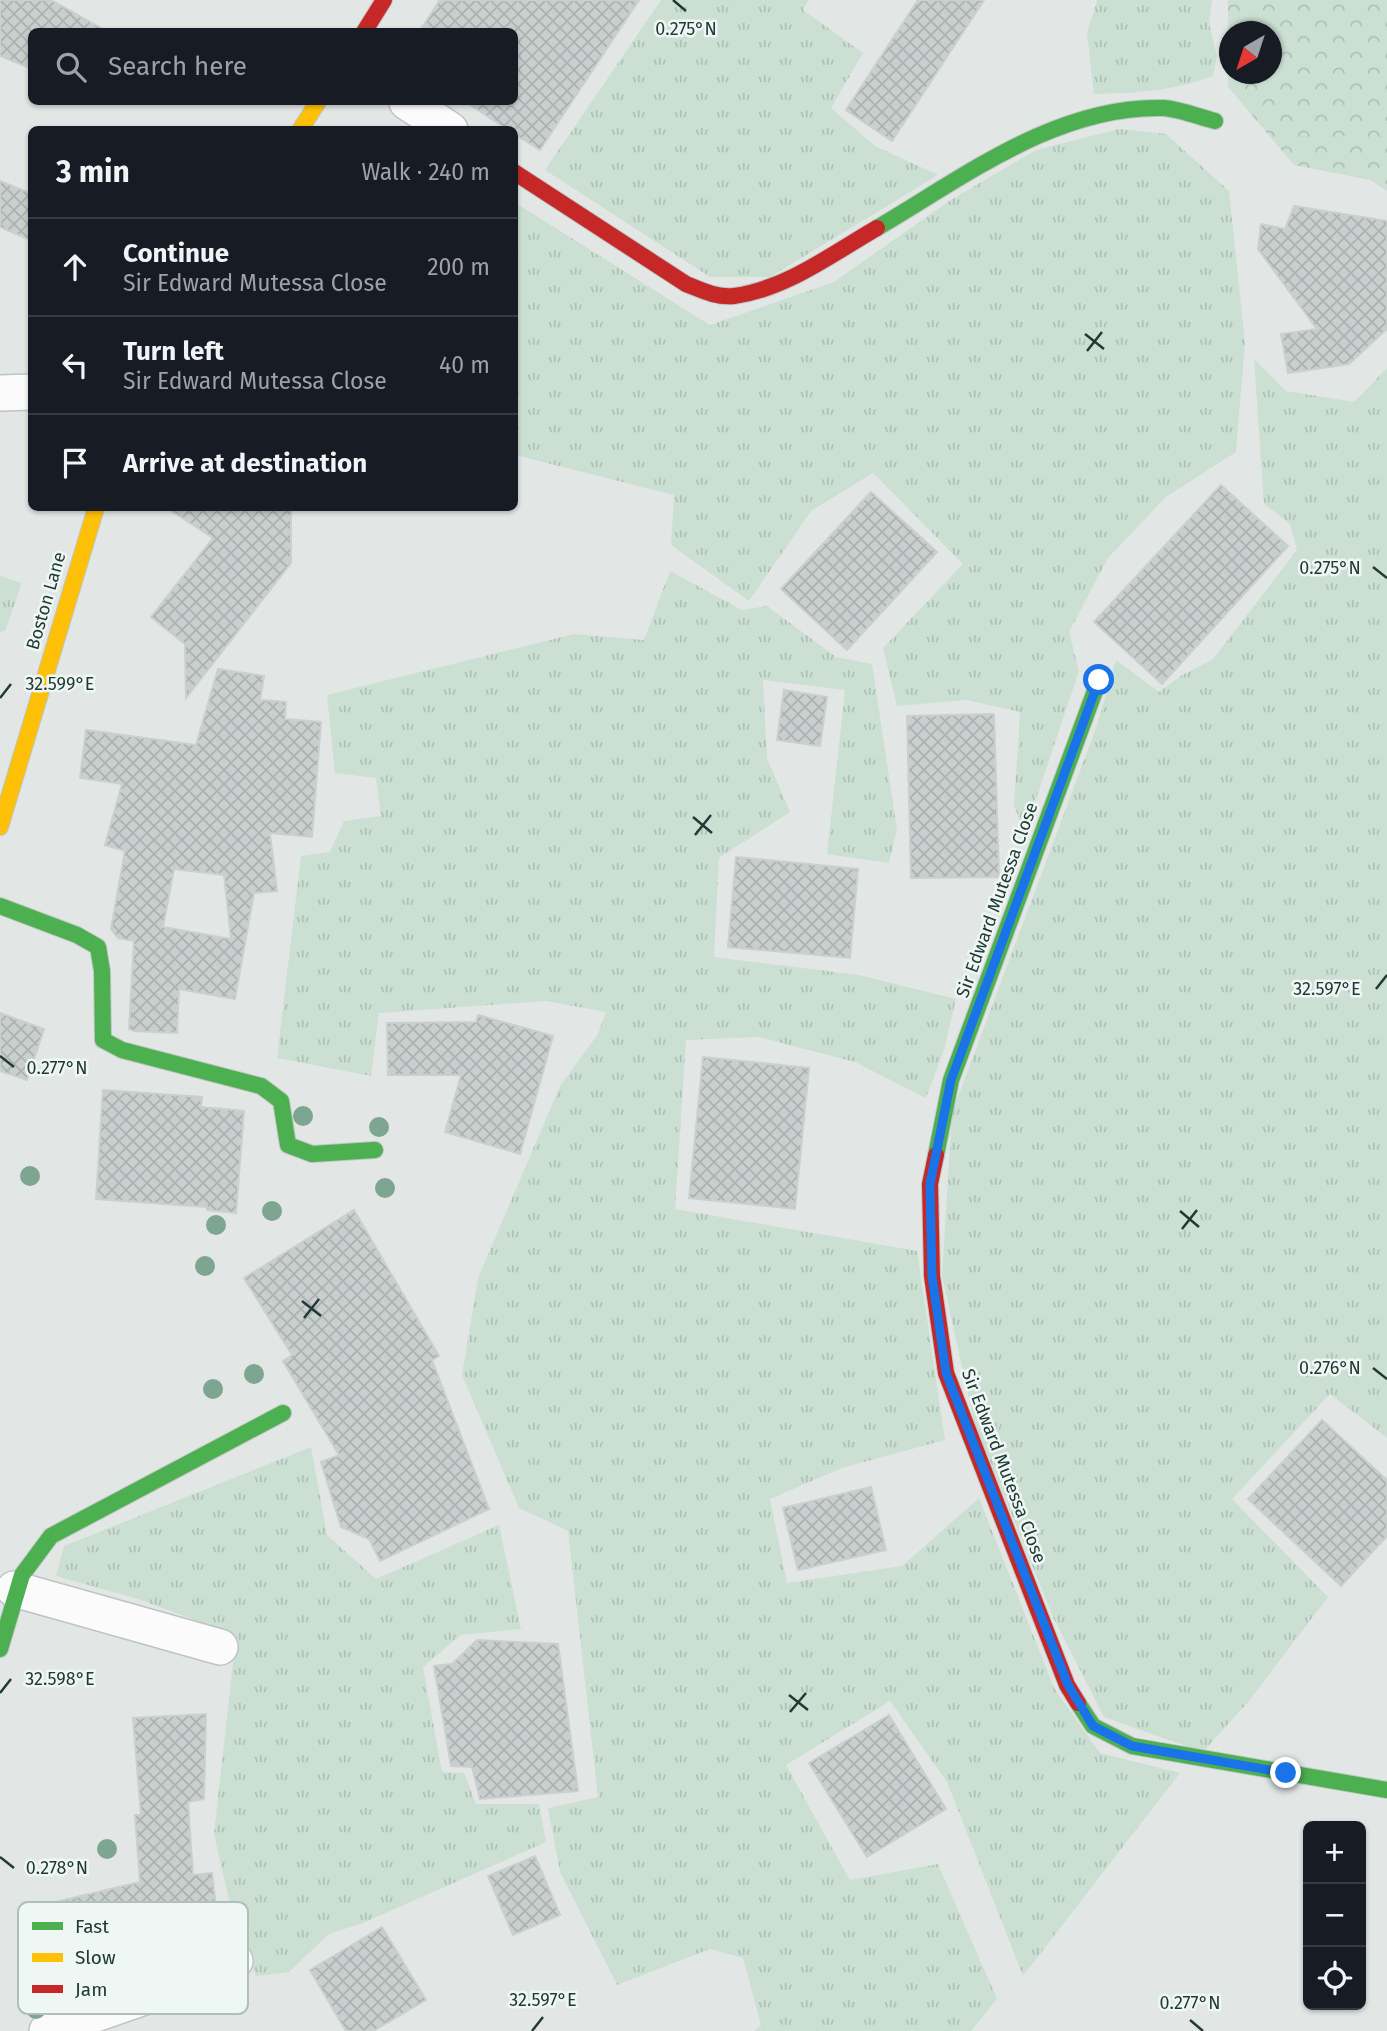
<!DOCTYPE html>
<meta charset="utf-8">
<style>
:root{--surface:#171b24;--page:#20242c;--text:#f1f3f6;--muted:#9ea1a6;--line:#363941}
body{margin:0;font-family:"Fira Sans",sans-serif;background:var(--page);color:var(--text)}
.controls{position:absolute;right:21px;bottom:21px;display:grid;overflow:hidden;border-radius:10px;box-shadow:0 2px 5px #0004}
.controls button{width:63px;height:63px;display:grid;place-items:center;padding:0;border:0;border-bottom:2px solid var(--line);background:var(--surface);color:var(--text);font:35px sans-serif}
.compass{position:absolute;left:1219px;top:21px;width:63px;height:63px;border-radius:50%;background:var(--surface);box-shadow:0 2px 5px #0004;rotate:219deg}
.stop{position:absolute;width:21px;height:21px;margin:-16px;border:5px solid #1a73e8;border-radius:50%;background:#fff}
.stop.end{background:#1a73e8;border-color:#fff;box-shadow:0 2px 7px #0008}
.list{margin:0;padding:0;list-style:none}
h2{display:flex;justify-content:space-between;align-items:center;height:91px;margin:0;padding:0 28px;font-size:30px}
h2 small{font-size:23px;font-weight:400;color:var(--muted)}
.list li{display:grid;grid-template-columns:46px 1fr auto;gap:21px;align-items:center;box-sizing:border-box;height:98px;padding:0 28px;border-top:2px solid var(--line)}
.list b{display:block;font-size:26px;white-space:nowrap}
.list p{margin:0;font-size:23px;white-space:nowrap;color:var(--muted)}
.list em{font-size:23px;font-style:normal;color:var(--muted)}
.icon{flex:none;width:38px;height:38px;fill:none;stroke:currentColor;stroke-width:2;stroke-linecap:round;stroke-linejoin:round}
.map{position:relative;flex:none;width:1387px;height:2031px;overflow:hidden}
.search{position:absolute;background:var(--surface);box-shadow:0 2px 5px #0004;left:28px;top:28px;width:490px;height:77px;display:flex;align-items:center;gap:18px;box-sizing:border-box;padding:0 24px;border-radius:10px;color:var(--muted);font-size:26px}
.panel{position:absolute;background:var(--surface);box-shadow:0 2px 5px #0004;left:28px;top:126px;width:490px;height:385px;border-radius:10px}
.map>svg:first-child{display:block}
.grass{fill:url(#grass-tufts)}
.forest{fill:url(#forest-crowns);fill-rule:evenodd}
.building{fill:url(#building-cross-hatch);stroke:#cbd0ce;stroke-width:2;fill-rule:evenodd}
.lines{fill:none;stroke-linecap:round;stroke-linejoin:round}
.street-casing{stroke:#bfc4c2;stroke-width:38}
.fast-casing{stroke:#bec5c3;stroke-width:18}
.slow-casing{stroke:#bec5c3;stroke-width:18}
.jam-casing{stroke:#bec5c3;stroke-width:18}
.street{stroke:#fbfbfb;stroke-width:35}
.fast{stroke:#4caf50;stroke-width:16}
.slow{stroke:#ffc107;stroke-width:16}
.jam{stroke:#c62828;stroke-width:16}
.tree{fill:#7ea591}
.route{stroke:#1a73e8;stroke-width:9}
.ticks{fill:none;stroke:#213a35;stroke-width:2.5}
.labels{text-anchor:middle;stroke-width:5;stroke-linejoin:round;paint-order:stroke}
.street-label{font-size:18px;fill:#213a35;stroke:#eff7f4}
.key{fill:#eff7f4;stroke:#b1bebb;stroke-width:2}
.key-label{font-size:19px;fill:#213a35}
.ticks-label{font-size:18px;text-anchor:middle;fill:#213a35;stroke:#eff7f4;stroke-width:5;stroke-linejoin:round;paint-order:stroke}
</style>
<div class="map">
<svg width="1387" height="2031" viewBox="0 0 1387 2031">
<defs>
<pattern id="grass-tufts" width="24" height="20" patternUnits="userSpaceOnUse" patternTransform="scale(1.75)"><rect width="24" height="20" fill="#cbe0d3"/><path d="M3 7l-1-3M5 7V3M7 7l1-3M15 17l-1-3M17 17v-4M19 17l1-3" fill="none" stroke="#aec1b6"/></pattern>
<pattern id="forest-crowns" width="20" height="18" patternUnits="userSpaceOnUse" patternTransform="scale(1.75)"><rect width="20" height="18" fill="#cbe0d3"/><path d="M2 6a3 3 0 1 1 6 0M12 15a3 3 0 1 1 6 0" fill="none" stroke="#aec1b6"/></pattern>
<pattern id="building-cross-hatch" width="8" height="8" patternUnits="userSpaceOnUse" patternTransform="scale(1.75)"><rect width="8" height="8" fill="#c9cfcd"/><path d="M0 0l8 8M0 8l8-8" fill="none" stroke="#acb2b1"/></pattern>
</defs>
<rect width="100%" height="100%" fill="#e2e7e5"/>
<!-- grass -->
<g class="grass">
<polygon points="661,0 809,0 803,10 863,53 831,108 875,146 938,175 770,277 710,277 545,170"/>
<path d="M 1097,0 L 1212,0 L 1209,23 L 1217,56 L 1213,76 C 1173,91 1137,93 1094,94 L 1087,33 Z"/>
<polygon points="1119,129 1166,134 1229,191 1245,342 1236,452 1166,497 1108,558 1069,632 1079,671 1025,832 1014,806 1020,712 966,700 897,706 883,648 963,564 873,473 811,511 749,601 671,545 674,495 515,455 514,202 710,325 834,282 949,201 1036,150"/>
<polygon points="1254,359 1286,391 1354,402 1387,368 1387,1438 1330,1394 1232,1499 1328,1597 1249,1701 1203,1752 1104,1717 1053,1617 974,1421 942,1276 952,1113 1096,728 1116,660 1159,692 1182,675 1213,659 1297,550 1290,524 1264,504"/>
<polygon points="670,571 742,610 767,606 836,657 872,664 897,829 889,863 827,854 845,690 763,680 767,758 790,812 719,858 714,957 859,975 956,999 944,1050 926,1098 855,1062 758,1037 686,1040 675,1209 917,1251 945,1440 842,1468 770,1499 787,1583 902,1566 979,1498 1054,1688 1100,1753 1180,1773 1023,1976 947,1782 890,1701 786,1765 850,1880 938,1864 997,1999 971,2031 754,2031 761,2025 743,1958 710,1949 617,1985 560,1872 548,1808 598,1797 568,1531 519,1508 462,1375 478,1278 560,1086 598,1034 606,1012 546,1001 379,1013 371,1076 277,1058 301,856 330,852 344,821 381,816 376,778 335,773 327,695 574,634 644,640"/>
<polygon points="0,576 22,583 5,631 0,632"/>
<polygon points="311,1447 327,1535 376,1579 499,1525 521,1629 461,1635 423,1667 442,1772 464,1773 476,1804 539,1804 546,1842 363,1923 329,1934 289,1972 256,1976 232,1913 214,1834 236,1635 138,1599 56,1576 64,1546"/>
</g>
<!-- forest -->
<path class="forest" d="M 1228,0 L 1387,0 L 1387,191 L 1370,180 L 1294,165 L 1228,87 ZM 1230,32 L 1272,32 L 1272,74 L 1230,74 Z"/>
<!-- building -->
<g class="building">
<polygon points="0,0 51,0 108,32 32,32 32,69 0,56"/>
<polygon points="440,0 639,0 540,150 514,134 514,130 508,130 466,102 514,102 514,32 419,32"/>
<polygon points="918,0 984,0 892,141 846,110"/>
<polygon points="0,181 32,194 32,241 0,227"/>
<polygon points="1294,206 1387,221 1387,329 1349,364 1288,373 1281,334 1317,329 1258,249 1261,224 1285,229"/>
<polygon points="1221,485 1288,546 1162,684 1094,622"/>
<polygon points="871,492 937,552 847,650 781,589"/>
<polygon points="167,508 291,508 291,563 186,698 185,644 151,617 213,538"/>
<path d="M 218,669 L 264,676 L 260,700 L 286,702 L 285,719 L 321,722 L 312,837 L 270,833 L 277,891 L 254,893 L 235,999 L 179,989 L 177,1033 L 134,1031 L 129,1029 L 134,941 L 118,938 L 111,929 L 125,851 L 105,845 L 122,784 L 80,778 L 86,730 L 196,745 ZM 174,869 L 224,875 L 231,939 L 163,927 Z"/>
<polygon points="784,690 827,697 820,746 777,740"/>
<polygon points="994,714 999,877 911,878 907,716"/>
<polygon points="736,857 858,869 850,958 728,947"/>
<polygon points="0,1013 44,1029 27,1080 0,1071"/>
<polygon points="478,1015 553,1036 520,1154 445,1132 461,1075 388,1075 387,1023 476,1022"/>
<polygon points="703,1057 809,1068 795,1209 689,1198"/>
<polygon points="103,1090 202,1097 201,1107 244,1111 236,1213 207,1210 207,1207 96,1199"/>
<polygon points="354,1210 439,1356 432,1360 489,1509 380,1561 369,1539 341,1527 321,1462 339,1455 283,1361 292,1355 244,1278"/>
<polygon points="1322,1420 1387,1480 1387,1536 1341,1586 1248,1499"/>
<polygon points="871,1487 886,1550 798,1570 783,1508"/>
<polygon points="477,1640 558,1644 578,1791 480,1799 472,1767 451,1766 434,1666 452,1664"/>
<polygon points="206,1714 204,1799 188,1802 193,1875 212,1873 220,1940 183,1944 186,1961 115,1986 105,1944 73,1953 47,1904 140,1882 135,1815 141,1815 133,1718"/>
<polygon points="889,1715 946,1809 867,1857 809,1763"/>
<polygon points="535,1856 560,1915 513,1935 488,1876"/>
<polygon points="382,1927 426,2000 373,2031 346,2031 310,1970"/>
</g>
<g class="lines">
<defs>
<g id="street">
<polyline points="407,102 450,130"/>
<polyline points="0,393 32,392"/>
<polyline points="14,1589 220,1647"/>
<polyline points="47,2031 190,1981 235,1961"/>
</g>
<g id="fast">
<path d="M 877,228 C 964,177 1057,105 1163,108 C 1180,109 1199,117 1215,121"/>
<polyline points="0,906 77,935 98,947 102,971 103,1040 122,1050 261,1086 281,1101 288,1145 312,1154 375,1150"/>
<polyline points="936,1155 951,1080 1099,680"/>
<polyline points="0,1649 22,1575 51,1536 283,1413"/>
<polyline points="1078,1703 1093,1726 1132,1746 1387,1790"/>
</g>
<g id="slow">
<polyline points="300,130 318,102"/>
<polyline points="0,827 96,508"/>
</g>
<g id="jam">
<polyline points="364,32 384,0"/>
<path d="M 514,172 L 686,284 C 701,290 717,298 734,296 C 786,289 832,254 877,228"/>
<polyline points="936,1155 930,1184 932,1276 946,1373 1067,1685 1078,1703"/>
</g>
</defs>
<!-- street casing -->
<use href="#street" class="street-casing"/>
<!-- fast casing -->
<use href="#fast" class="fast-casing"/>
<!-- slow casing -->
<use href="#slow" class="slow-casing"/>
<!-- jam casing -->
<use href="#jam" class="jam-casing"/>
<!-- street -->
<use href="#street" class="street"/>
<!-- fast -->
<use href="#fast" class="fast"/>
<!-- slow -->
<use href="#slow" class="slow"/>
<!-- jam -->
<use href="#jam" class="jam"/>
</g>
<!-- trees -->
<g class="tree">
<circle cx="303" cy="1116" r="10"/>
<circle cx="379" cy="1127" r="10"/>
<circle cx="30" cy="1176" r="10"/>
<circle cx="385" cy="1188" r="10"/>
<circle cx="272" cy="1211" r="10"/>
<circle cx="216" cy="1225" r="10"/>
<circle cx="205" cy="1266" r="10"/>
<circle cx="254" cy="1374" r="10"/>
<circle cx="213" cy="1389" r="10"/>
<circle cx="107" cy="1849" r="10"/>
<circle cx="36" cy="2009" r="10"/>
</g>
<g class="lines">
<!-- route -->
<polyline class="route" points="1099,680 951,1080 930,1184 932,1276 946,1373 1068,1685 1093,1726 1132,1746 1286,1773"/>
</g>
<!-- ticks -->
<path class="ticks" d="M 673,0 L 686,11M 1085,334 L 1104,349M 1087,351 L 1102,332M 1373,567 L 1387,578M 0,698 L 11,684M 693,817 L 712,833M 695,835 L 711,815M 1376,989 L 1387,975M 0,1056 L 14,1067M 1180,1211 L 1199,1227M 1182,1229 L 1197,1210M 302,1301 L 321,1316M 304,1318 L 319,1299M 1373,1368 L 1387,1379M 0,1693 L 11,1679M 789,1695 L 808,1710M 790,1712 L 806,1693M 0,1857 L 14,1868M 1190,2020 L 1203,2031M 532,2031 L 543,2017"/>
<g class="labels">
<!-- street labels -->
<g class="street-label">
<text transform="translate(46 601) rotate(-74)" y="6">Boston Lane</text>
<text transform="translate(997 900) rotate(-70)" y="6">Sir Edward Mutessa Close</text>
<text transform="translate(1004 1466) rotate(69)" y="6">Sir Edward Mutessa Close</text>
</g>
</g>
<!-- legend -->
<rect x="18" y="1902" width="230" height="112" rx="10" class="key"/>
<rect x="32" y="1922" width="31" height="8" fill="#4caf50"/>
<rect x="32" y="1953" width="31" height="9" fill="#ffc107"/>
<rect x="32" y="1985" width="31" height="8" fill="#c62828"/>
<g class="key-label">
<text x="75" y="1933">Fast</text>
<text x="75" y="1964">Slow</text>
<text x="75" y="1996">Jam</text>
</g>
<g class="ticks-label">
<text x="686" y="35">0.275°N</text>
<text x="1330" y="574">0.275°N</text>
<text x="60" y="690">32.599°E</text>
<text x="1327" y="995">32.597°E</text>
<text x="57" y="1074">0.277°N</text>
<text x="1330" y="1374">0.276°N</text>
<text x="60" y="1685">32.598°E</text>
<text x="57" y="1874">0.278°N</text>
<text x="543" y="2006">32.597°E</text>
<text x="1190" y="2009">0.277°N</text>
</g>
</svg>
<div class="controls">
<button>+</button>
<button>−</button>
<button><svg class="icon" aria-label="locate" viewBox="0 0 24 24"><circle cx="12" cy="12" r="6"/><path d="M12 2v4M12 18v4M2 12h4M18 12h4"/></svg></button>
</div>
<svg class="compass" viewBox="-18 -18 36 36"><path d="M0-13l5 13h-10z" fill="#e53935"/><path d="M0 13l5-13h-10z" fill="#9ea1a6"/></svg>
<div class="stop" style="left:1099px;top:680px"></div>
<div class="stop end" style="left:1286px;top:1773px"></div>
<div class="search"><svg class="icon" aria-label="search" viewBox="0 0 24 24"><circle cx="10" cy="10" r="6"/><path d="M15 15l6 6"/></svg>Search here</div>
<section class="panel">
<h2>3 min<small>Walk · 240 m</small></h2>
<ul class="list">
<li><svg class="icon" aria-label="ahead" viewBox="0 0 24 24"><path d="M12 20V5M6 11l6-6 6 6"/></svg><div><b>Continue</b><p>Sir Edward Mutessa Close</p></div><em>200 m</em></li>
<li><svg class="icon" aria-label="left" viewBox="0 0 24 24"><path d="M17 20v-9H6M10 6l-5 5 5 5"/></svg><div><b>Turn left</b><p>Sir Edward Mutessa Close</p></div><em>40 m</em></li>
<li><svg class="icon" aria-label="arrive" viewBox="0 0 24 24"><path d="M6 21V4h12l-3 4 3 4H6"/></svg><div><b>Arrive at destination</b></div></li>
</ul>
</section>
</div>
